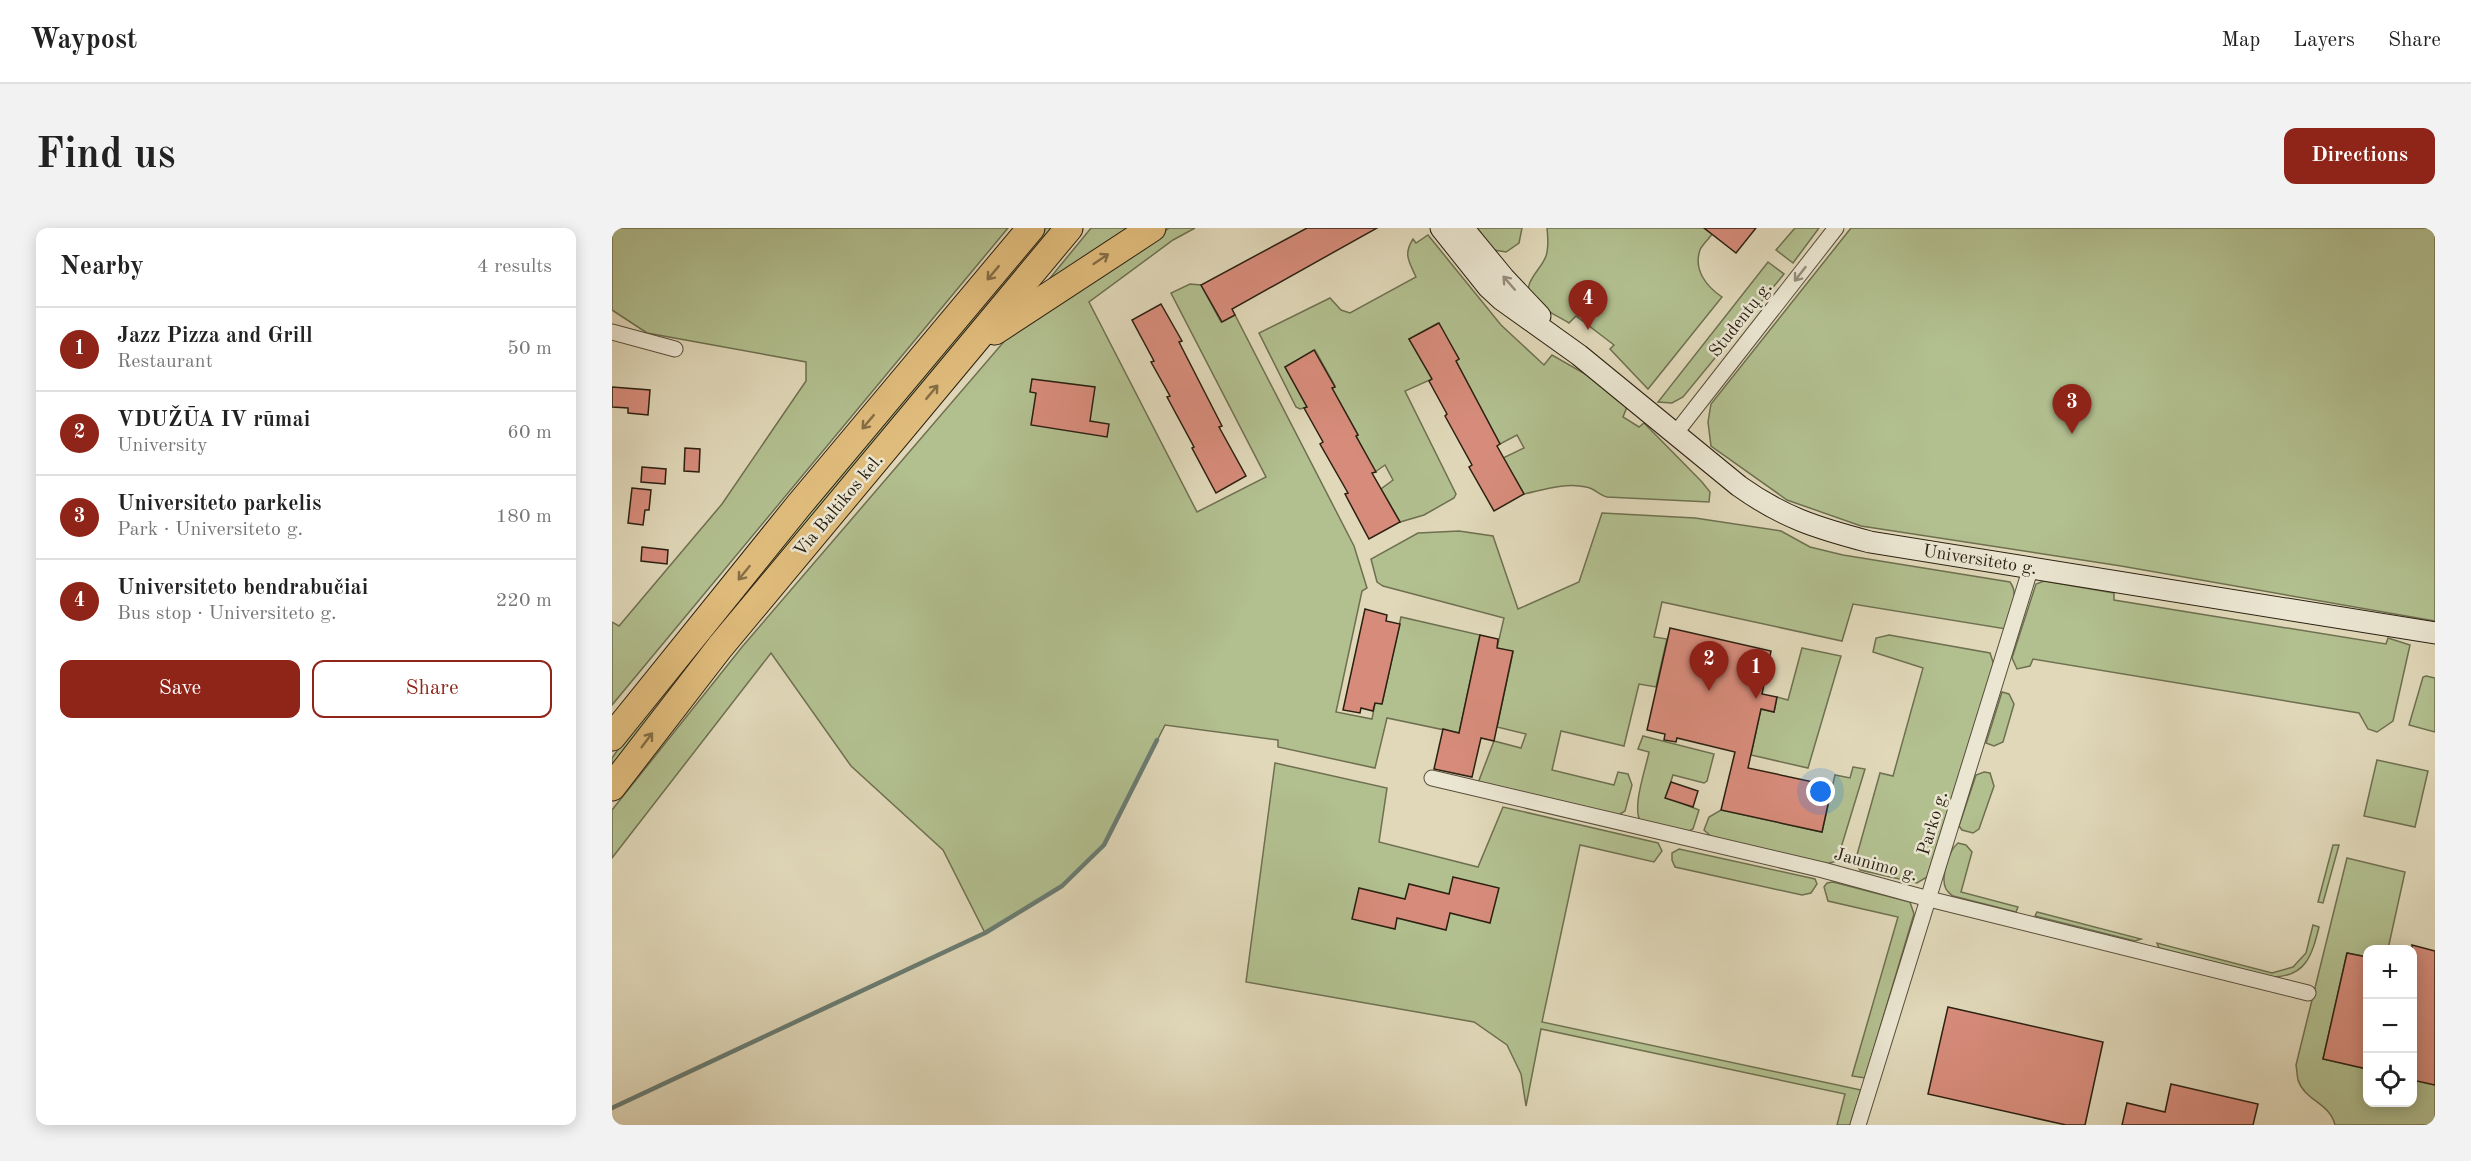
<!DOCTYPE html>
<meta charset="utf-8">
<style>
:root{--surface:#fff;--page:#f2f2f2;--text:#222;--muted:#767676;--line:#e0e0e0;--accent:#8f2418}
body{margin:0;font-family:"Old Standard TT",serif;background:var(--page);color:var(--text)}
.controls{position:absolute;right:18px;bottom:18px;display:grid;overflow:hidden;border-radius:12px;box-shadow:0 3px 15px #0003}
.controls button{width:54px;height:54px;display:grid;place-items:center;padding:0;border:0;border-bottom:2px solid var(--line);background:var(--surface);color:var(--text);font:30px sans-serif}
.you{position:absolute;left:1209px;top:564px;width:21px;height:21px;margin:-15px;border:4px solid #fff;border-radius:50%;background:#1a73e8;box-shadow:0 0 0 9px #1a73e833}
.badge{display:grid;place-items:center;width:39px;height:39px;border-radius:50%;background:var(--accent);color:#fff;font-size:20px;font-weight:700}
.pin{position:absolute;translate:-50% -50px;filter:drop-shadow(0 2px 3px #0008)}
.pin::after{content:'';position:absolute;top:32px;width:21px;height:18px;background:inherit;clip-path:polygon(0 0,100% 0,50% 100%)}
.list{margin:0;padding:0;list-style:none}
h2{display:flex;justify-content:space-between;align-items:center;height:78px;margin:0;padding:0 24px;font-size:26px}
h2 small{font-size:20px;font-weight:400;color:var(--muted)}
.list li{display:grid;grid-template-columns:39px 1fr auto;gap:18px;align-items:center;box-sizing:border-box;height:84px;padding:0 24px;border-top:2px solid var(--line)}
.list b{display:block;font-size:22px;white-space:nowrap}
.list p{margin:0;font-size:20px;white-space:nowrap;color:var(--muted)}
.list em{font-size:20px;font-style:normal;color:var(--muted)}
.actions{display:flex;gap:12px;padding:18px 24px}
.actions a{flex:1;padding:14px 0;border:2px solid var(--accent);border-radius:12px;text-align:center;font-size:21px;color:var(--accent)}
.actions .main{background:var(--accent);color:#fff}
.icon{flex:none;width:33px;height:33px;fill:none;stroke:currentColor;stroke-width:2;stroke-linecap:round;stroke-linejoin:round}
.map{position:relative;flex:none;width:1823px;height:897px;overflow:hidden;border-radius:12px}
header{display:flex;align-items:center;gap:36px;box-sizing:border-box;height:84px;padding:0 30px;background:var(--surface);border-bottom:2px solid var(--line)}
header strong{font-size:28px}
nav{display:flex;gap:33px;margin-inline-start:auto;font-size:21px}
.intro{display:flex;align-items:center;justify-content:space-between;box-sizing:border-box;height:144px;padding:0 36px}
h1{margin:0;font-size:42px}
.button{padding:15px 27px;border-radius:12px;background:var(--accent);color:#fff;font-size:21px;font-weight:700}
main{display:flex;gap:36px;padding:0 36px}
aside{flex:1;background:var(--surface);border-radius:12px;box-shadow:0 3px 15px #0003}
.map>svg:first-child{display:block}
.green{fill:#b2bf8f;stroke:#6e7050;stroke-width:1.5}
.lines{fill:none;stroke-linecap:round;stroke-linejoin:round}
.stream{stroke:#6a7c72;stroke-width:4.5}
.building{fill:#d78c7b;stroke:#2b2011;stroke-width:1.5}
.street-casing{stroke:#584e3b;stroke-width:17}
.secondary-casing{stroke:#2b2011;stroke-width:23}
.highway-casing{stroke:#2b2011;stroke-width:29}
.street{stroke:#ebe6d2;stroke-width:15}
.secondary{stroke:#ebe6d2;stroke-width:21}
.highway{stroke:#e0bc7c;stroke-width:27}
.oneway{stroke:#866e46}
.oneway2{stroke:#958d7b}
.labels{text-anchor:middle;stroke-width:5;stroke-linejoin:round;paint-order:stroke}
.street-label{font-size:18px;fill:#2b2011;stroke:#ebe6d2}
</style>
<header>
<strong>Waypost</strong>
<nav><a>Map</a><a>Layers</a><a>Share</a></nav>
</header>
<div class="intro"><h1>Find us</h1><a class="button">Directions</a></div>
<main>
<aside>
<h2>Nearby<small>4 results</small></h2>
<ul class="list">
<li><span class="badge">1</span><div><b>Jazz Pizza and Grill</b><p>Restaurant</p></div><em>50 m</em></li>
<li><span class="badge">2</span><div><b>VDUŽŪA IV rūmai</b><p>University</p></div><em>60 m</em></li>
<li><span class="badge">3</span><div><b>Universiteto parkelis</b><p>Park · Universiteto g.</p></div><em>180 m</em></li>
<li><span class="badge">4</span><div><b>Universiteto bendrabučiai</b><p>Bus stop · Universiteto g.</p></div><em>220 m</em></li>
</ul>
<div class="actions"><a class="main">Save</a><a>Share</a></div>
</aside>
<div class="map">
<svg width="1823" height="897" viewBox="0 0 1823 897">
<rect width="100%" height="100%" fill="#e0d8b9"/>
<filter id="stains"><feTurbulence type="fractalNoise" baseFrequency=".00333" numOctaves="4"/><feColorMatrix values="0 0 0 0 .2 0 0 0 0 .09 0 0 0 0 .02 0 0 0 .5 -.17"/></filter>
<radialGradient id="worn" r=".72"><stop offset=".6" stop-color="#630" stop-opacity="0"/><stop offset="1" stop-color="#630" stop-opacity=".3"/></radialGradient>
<!-- green -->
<g class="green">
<polygon points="0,0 396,0 0,477 0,394 7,398 110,276 194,153 194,134 35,105 0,82"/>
<polygon points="432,0 443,0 0,541 0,530 17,506 186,295"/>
<polygon points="479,0 522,0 434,55"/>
<polygon points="557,0 583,0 561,12 477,74 585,284 654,249 559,65 578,56 589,57 609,94 623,87 742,318 755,360 750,363 724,484 760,491 763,475 770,476 789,389 868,407 847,505 775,490 763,540 666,519 666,512 553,497 492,617 450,658 373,705 331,622 239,538 159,425 0,630 0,582 130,419 401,103"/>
<polygon points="865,0 910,0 907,15 894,24 882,22"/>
<path d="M 935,0 L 1092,0 L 1100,6 C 1097,11 1090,17 1088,22 C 1081,42 1095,59 1110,69 L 1036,161 L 998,121 L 1002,117 L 964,88 L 957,95 C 946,88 931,82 922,73 C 906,57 929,43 934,28 C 937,19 936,9 935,0 Z"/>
<polygon points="1183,0 1207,0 1181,35 1164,22"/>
<polygon points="1239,0 1823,0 1823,393 1509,338 1249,298 1175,272 1099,218 1096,194 1099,176"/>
<path d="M 816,7 L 889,97 L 932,137 L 940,127 L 975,147 L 1015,179 L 1011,189 L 1027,199 L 1032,195 L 1090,254 L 1098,264 L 1097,274 L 995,269 C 987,267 982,260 974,259 C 954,254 931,262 912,266 L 891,230 L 912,220 L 905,207 L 888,216 L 844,133 L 847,131 L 826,95 L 797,111 L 820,151 L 793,163 L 844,266 L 842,270 L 812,287 L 788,294 L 769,261 L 781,252 L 773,237 L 763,244 L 744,208 L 746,207 L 720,160 L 723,158 L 703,122 L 673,139 L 695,179 L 688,181 L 684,179 L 647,105 L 718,70 L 729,82 L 738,85 L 804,49 C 797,33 791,27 801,11 L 804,15 Z"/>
<polygon points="1156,34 1172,46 1071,169 1060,175 1046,174"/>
<path d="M 990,285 L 1083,290 L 1169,303 L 1198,319 L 1231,327 L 1398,354 C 1408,367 1398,386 1394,401 L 1241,376 L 1230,413 L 1050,374 L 1042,409 L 1055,411 L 1044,459 L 1027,456 L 1012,518 L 949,503 L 940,542 L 1002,557 L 1006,544 L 1016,546 L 1020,557 L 1013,583 L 1005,588 L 866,555 L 882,513 L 909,520 L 914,506 L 885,499 L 901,424 L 885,420 L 892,390 L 771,358 L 765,354 L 759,331 L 806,305 L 847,303 L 881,308 L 906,381 L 967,354 Z"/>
<polygon points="1432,353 1502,365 1502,372 1774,416 1776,410 1798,417 1781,493 1765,504 1756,501 1747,485 1421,431 1418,438 1405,441 1400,430 1424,356"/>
<polygon points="1277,407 1378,425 1382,437 1315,649 1305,655 1248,642 1243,634 1268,545 1281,548 1311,440 1261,424 1264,410"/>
<polygon points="1190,420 1229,428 1196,540 1139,527 1149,481 1162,484 1165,469 1176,472"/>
<polygon points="1814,448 1823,450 1823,504 1797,497 1811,449"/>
<polygon points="1390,464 1397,466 1402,476 1391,514 1382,518 1374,515"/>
<path d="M 1031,508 L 1102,526 L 1095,553 L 1092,555 L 1061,547 L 1054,569 L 1087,582 L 1081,601 L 1075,604 L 1029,594 C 1019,581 1034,540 1037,524 L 1026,521 Z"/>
<polygon points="1765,532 1816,543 1803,599 1752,588"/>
<polygon points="663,535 775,560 767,614 866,639 891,579 1046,615 1050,623 1042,634 968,617 930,794 1249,862 1238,897 1225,897 1233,866 929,801 914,878 909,846 895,817 862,794 634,754"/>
<polygon points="1241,539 1253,541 1225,633 1214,636 1101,610 1092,602 1097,589 1109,582 1210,604 1223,547 1238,550"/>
<polygon points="1372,544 1378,545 1382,558 1367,601 1361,605 1350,602 1347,598 1364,547"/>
<path d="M 1346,615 L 1354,617 L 1360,624 L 1349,664 L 1406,679 L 1404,684 L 1341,668 C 1339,667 1335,663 1334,661 C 1328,650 1337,622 1346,615 Z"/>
<polygon points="1721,617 1727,617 1711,675 1706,674"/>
<polygon points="1067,621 1203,651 1205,656 1199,665 1190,667 1063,639 1060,632 1060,625"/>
<path d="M 1735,630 L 1793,644 L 1776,721 L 1756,722 L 1755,729 L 1735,725 L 1711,831 L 1755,841 L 1756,874 L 1800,874 L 1801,852 L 1823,857 L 1823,897 L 1723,897 C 1718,875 1693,873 1686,852 C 1685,848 1685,842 1684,837 Z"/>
<polygon points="1221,654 1298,674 1302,686 1253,850 1240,848 1286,689 1216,673 1212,659 1215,655"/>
<polygon points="1425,684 1529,711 1523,713 1423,688"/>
<path d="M 1701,697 L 1707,699 C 1700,727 1694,749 1660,749 L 1547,720 L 1545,715 L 1660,745 L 1681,739 L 1694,725 Z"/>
</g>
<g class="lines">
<!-- stream -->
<polyline class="stream" points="0,880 373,705 450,658 492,617 545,512"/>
</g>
<!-- building -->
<g class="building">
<polygon points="695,0 765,0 620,81 623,87 610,94 589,57"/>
<polygon points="1092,0 1144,0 1124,25"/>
<polygon points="549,76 570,113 567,114 610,198 607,199 634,248 604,265 580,220 582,219 555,169 558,168 539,134 542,133 520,92"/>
<polygon points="827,95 847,131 844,133 888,216 885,218 912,266 882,283 857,239 860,237 833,188 835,186 817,153 820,151 797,111"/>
<polygon points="702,122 723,159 720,160 746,207 744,208 764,244 760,245 788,294 757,311 733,266 736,265 708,216 711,214 692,180 695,179 673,139"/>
<polygon points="420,151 483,159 478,193 497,196 495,209 419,197 424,165 418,164"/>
<polygon points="0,159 38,162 36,187 16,185 16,180 0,179"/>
<polygon points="73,220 88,221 87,244 72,243"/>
<polygon points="30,239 54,241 53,256 29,254"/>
<polygon points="20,260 39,262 37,282 33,282 31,297 16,295"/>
<polygon points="30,319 56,322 55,336 29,333"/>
<polygon points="753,381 775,387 774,393 788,396 770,476 763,475 761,483 749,480 748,485 731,482"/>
<polygon points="1058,400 1159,423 1150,466 1165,469 1162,484 1149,481 1136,540 1220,558 1210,604 1109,582 1123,524 1065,510 1064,514 1052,512 1053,506 1035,502"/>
<polygon points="868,407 886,411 885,420 901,423 882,513 869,510 860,549 822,541 831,501 847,505"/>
<polygon points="1059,554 1086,563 1081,579 1053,570"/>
<polygon points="841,649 887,660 878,695 838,685 834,702 785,690 783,701 740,691 747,660 793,671 797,656 837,666"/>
<polygon points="1800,717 1823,723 1823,857 1800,852"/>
<polygon points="1735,725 1755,729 1755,841 1711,831"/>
<polygon points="1336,779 1491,814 1473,897 1454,897 1316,866"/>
<polygon points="1559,856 1646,876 1641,897 1510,897 1515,875 1553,884"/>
</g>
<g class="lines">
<defs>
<g id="street">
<polyline points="0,104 63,121"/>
<polyline points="1063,206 1224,0"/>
<polyline points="820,550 1211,642 1317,671 1696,765"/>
<polyline points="1246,897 1419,339"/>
</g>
<g id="secondary">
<path d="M 829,0 L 876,59 L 890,72 L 967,127 L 1127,258 C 1172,290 1205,300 1258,314 L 1823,405"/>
<polyline points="851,0 892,50 928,88"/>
</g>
<g id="highway">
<polyline points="383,103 540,0"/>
<polyline points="0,509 187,277 419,0"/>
<polyline points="0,559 108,419 457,0"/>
</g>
</defs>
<!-- street casing -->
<use href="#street" class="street-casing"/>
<!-- secondary casing -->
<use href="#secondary" class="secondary-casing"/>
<!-- highway casing -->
<use href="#highway" class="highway-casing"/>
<!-- street -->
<use href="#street" class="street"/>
<!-- secondary -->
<use href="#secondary" class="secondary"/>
<!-- highway -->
<use href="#highway" class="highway"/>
</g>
<!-- one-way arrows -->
<defs><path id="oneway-shaft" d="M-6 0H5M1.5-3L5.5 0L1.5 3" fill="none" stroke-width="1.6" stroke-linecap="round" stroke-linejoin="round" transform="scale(1.5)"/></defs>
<g class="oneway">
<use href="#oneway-shaft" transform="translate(489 31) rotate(-34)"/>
<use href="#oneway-shaft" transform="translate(381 45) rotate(130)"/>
<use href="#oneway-shaft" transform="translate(320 164) rotate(-50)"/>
<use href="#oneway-shaft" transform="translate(256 194) rotate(130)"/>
<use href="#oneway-shaft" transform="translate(132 345) rotate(129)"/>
<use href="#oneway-shaft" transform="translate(35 512) rotate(-53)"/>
</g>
<g class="oneway2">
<use href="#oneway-shaft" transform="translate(1188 46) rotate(128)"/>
<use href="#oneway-shaft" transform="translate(897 55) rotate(-131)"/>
</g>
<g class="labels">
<!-- street labels -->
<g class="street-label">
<text transform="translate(1128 91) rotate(-52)" y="6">Studentų g.</text>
<text transform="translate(226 277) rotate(-50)" y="6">Via Baltikos kel.</text>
<text transform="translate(1368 331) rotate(9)" y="6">Universiteto g.</text>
<text transform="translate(1320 595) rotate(-73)" y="6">Parko g.</text>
<text transform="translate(1264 636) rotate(15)" y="6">Jaunimo g.</text>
</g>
</g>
<rect width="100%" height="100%" filter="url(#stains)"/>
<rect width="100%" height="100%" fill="url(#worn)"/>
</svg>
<div class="controls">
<button>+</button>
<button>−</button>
<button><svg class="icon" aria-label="locate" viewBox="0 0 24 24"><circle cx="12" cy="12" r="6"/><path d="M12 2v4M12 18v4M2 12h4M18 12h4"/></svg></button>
</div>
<div class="you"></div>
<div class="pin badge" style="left:1144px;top:471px">1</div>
<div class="pin badge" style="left:1097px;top:463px">2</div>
<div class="pin badge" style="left:1460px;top:206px">3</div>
<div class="pin badge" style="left:976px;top:102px">4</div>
</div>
</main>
